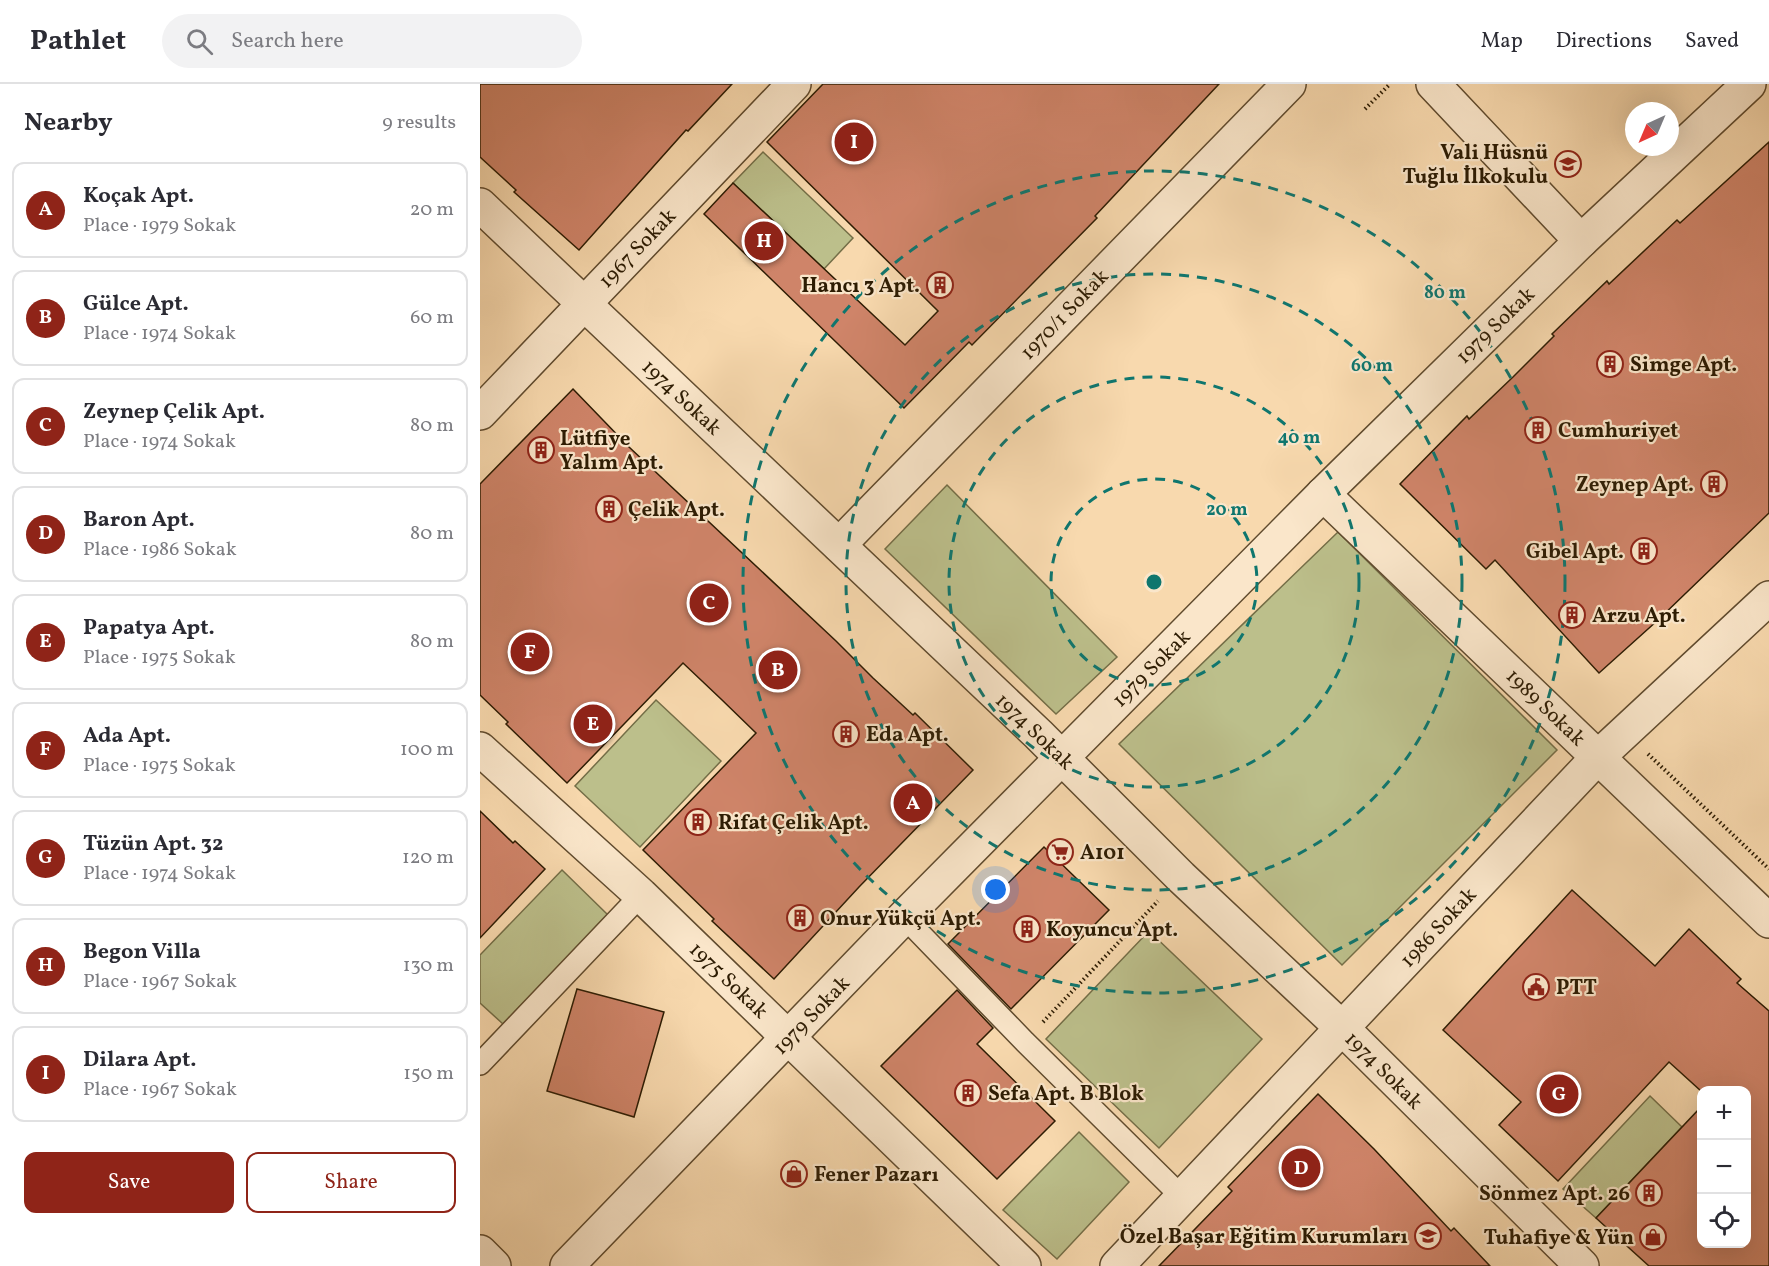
<!DOCTYPE html>
<meta charset="utf-8">
<style>
:root{--surface:#fff;--page:#f2f2f3;--text:#2b2b33;--muted:#7c7c81;--line:#e1e1e2;--accent:#8f2418}
body{margin:0;font-family:Vollkorn,serif;background:var(--page);color:var(--text)}
.controls{position:absolute;right:18px;bottom:18px;display:grid;overflow:hidden;border-radius:12px;box-shadow:0 6px 24px #0002}
.controls button{width:54px;height:54px;display:grid;place-items:center;padding:0;border:0;border-bottom:2px solid var(--line);background:var(--surface);color:var(--text);font:30px sans-serif}
.compass{position:absolute;left:1145px;top:18px;width:54px;height:54px;border-radius:50%;background:var(--surface);box-shadow:0 6px 24px #0002;rotate:224deg}
.you{position:absolute;left:516px;top:806px;width:21px;height:21px;margin:-15px;border:4px solid #fff;border-radius:50%;background:#1a73e8;box-shadow:0 0 0 9px #1a73e833}
.badge{display:grid;place-items:center;width:39px;height:39px;border-radius:50%;background:var(--accent);color:#fff;font-size:20px;font-weight:700}
.pin{position:absolute;translate:-50% -50%;border:3px solid #fff;box-shadow:0 2px 6px #0006}
.list{margin:0;padding:0;list-style:none}
h2{display:flex;justify-content:space-between;align-items:center;height:78px;margin:0;padding:0 24px;font-size:26px}
h2 small{font-size:20px;font-weight:400;color:var(--muted)}
.list li{display:grid;grid-template-columns:39px 1fr auto;gap:18px;align-items:center;box-sizing:border-box;height:96px;margin:0 12px 12px;padding:0 12px;border:2px solid var(--line);border-radius:12px}
.list b{display:block;font-size:22px;white-space:nowrap}
.list p{margin:0;font-size:20px;white-space:nowrap;color:var(--muted)}
.list em{font-size:20px;font-style:normal;color:var(--muted)}
.actions{display:flex;gap:12px;padding:18px 24px}
.actions a{flex:1;padding:14px 0;border:2px solid var(--accent);border-radius:12px;text-align:center;font-size:21px;color:var(--accent)}
.actions .main{background:var(--accent);color:#fff}
.icon{flex:none;width:33px;height:33px;fill:none;stroke:currentColor;stroke-width:2;stroke-linecap:round;stroke-linejoin:round}
.map{position:relative;flex:none;width:1289px;height:1182px;overflow:hidden}
header{display:flex;align-items:center;gap:36px;box-sizing:border-box;height:84px;padding:0 30px;background:var(--surface);border-bottom:2px solid var(--line)}
header strong{font-size:28px}
nav{display:flex;gap:33px;margin-inline-start:auto;font-size:21px}
.search{width:420px;height:54px;background:var(--page);display:flex;align-items:center;gap:15px;box-sizing:border-box;padding:0 21px;border-radius:33px;color:var(--muted);font-size:22px}
main{display:flex}
aside{flex:1;background:var(--surface)}
.map>svg:first-child{display:block}
.green{fill:#bcbf8b;stroke:#746e47;stroke-width:1.5}
.building{fill:#cf8469;stroke:#2d1c03;stroke-width:1.5}
.lines{fill:none;stroke-linecap:round;stroke-linejoin:round}
.lane-casing{stroke:#604b2e;stroke-width:24}
.street-casing{stroke:#604b2e;stroke-width:36}
.path{stroke:#2d1c03;stroke-width:4;stroke-dasharray:1.5 3;stroke-linecap:butt}
.lane{stroke:#fae6ca;stroke-width:21}
.street{stroke:#fae6ca;stroke-width:33}
.ring{fill:none;stroke:#0f766e;stroke-width:3;stroke-dasharray:10 8}
.labels{text-anchor:middle;stroke-width:4.5;stroke-linejoin:round;paint-order:stroke}
.poi-label{font-size:21px;font-weight:bold;fill:#2d1c03;stroke:#fae6ca;text-anchor:start}
.street-label{font-size:21px;fill:#2d1c03;stroke:#fae6ca}
.centre{fill:#0f766e;stroke:#fae6ca;stroke-width:3}
.ring-label{font-size:18px;text-anchor:middle;font-weight:bold;fill:#0f766e;stroke:#fae6ca;stroke-width:4.5;stroke-linejoin:round;paint-order:stroke}
</style>
<header>
<strong>Pathlet</strong>
<div class="search"><svg class="icon" aria-label="search" viewBox="0 0 24 24"><circle cx="10" cy="10" r="6"/><path d="M15 15l6 6"/></svg>Search here</div>
<nav><a>Map</a><a>Directions</a><a>Saved</a></nav>
</header>
<main>
<aside>
<h2>Nearby<small>9 results</small></h2>
<ul class="list">
<li><span class="badge">A</span><div><b>Koçak Apt.</b><p>Place · 1979 Sokak</p></div><em>20 m</em></li>
<li><span class="badge">B</span><div><b>Gülce Apt.</b><p>Place · 1974 Sokak</p></div><em>60 m</em></li>
<li><span class="badge">C</span><div><b>Zeynep Çelik Apt.</b><p>Place · 1974 Sokak</p></div><em>80 m</em></li>
<li><span class="badge">D</span><div><b>Baron Apt.</b><p>Place · 1986 Sokak</p></div><em>80 m</em></li>
<li><span class="badge">E</span><div><b>Papatya Apt.</b><p>Place · 1975 Sokak</p></div><em>80 m</em></li>
<li><span class="badge">F</span><div><b>Ada Apt.</b><p>Place · 1975 Sokak</p></div><em>100 m</em></li>
<li><span class="badge">G</span><div><b>Tüzün Apt. 32</b><p>Place · 1974 Sokak</p></div><em>120 m</em></li>
<li><span class="badge">H</span><div><b>Begon Villa</b><p>Place · 1967 Sokak</p></div><em>130 m</em></li>
<li><span class="badge">I</span><div><b>Dilara Apt.</b><p>Place · 1967 Sokak</p></div><em>150 m</em></li>
</ul>
<div class="actions"><a class="main">Save</a><a>Share</a></div>
</aside>
<div class="map">
<svg width="1289" height="1182" viewBox="0 0 1289 1182">
<rect width="100%" height="100%" fill="#f8d9ae"/>
<filter id="stains"><feTurbulence type="fractalNoise" baseFrequency=".00333" numOctaves="4"/><feColorMatrix values="0 0 0 0 .2 0 0 0 0 .09 0 0 0 0 .02 0 0 0 .5 -.17"/></filter>
<radialGradient id="worn" r=".72"><stop offset=".6" stop-color="#630" stop-opacity="0"/><stop offset="1" stop-color="#630" stop-opacity=".3"/></radialGradient>
<!-- green -->
<g class="green">
<polygon points="283,68 373,154 344,185 253,99"/>
<polygon points="467,401 637,573 576,630 405,465"/>
<polygon points="858,448 1077,666 862,881 639,660"/>
<polygon points="176,616 241,677 160,763 95,702"/>
<polygon points="82,786 128,831 23,940 0,919 0,871"/>
<polygon points="669,847 782,955 679,1064 566,955"/>
<polygon points="1170,1012 1202,1043 1116,1134 1083,1105"/>
<polygon points="599,1048 649,1098 577,1175 523,1126"/>
</g>
<!-- building -->
<g class="building">
<polygon points="0,0 252,0 208,47 206,46 99,166 34,108 36,106 0,73"/>
<polygon points="343,0 739,0 615,132 617,134 492,261 489,258 424,324 224,130 253,99 425,261 458,227 287,58"/>
<polygon points="1289,58 1289,429 1178,536 1119,589 1015,476 1006,485 920,400 987,332 989,335 1033,293 1074,252 1072,250 1127,197 1129,200 1197,136 1200,139"/>
<polygon points="93,305 149,363 356,557 393,594 433,631 435,629 493,686 379,803 294,895 232,837 234,835 163,766 276,649 241,615 203,579 87,699 26,640 28,638 0,611 0,400"/>
<polygon points="0,727 33,759 35,757 65,785 0,854"/>
<polygon points="564,763 629,826 531,925 468,860"/>
<polygon points="1092,806 1175,882 1209,845 1261,895 1257,899 1289,927 1289,1182 1169,1182 1116,1134 1221,1023 1221,1160 1266,1160 1266,1006 1221,1007 1189,978 1078,1097 1019,1041 1041,1018 963,946"/>
<polygon points="97,905 184,928 154,1033 67,1007"/>
<polygon points="477,906 513,944 497,960 575,1037 517,1095 401,982"/>
<polygon points="838,1010 894,1065 971,1147 974,1144 1010,1182 679,1182 752,1107 748,1103"/>
</g>
<g class="lines">
<defs>
<g id="lane">
<polyline points="424,833 545,958 702,1113"/>
<polyline points="0,980 161,811"/>
</g>
<g id="street">
<polyline points="953,0 1101,157"/>
<polyline points="0,121 558,650 701,793 862,944 1102,1182"/>
<polyline points="0,329 314,0"/>
<polyline points="843,410 1289,837"/>
<polyline points="359,461 809,0"/>
<polyline points="0,665 161,811 544,1182"/>
<polyline points="0,1168 14,1182"/>
<polyline points="87,1182 424,833 843,410 1101,157 1269,0"/>
<polyline points="637,1182 1118,673 1289,514"/>
</g>
</defs>
<!-- lane casing -->
<use href="#lane" class="lane-casing"/>
<!-- street casing -->
<use href="#street" class="street-casing"/>
<!-- path -->
<g class="path">
<polyline points="885,25 910,0"/>
<polyline points="1168,670 1289,785"/>
<polyline points="563,938 678,817"/>
</g>
<!-- lane -->
<use href="#lane" class="lane"/>
<!-- street -->
<use href="#street" class="street"/>
</g>
<!-- distance rings -->
<g class="ring">
<circle cx="674" cy="498" r="103"/>
<circle cx="674" cy="498" r="205"/>
<circle cx="674" cy="498" r="308"/>
<circle cx="674" cy="498" r="411"/>
</g>
<!-- icons -->
<defs>
<symbol id="school-ring" viewBox="-11 -11 22 22"><circle r="9.5" fill="#fae6ca" stroke="#8f2418" stroke-width="1.5"/><path d="M0-5L7-2L0 1L-7-2ZM-4 1L0 2.5L4 1V4Q0 6-4 4Z" fill="#8f2418"/></symbol>
<symbol id="building-ring" viewBox="-11 -11 22 22"><circle r="9.5" fill="#fae6ca" stroke="#8f2418" stroke-width="1.5"/><path d="M-4-6H4V6H1V3H-1V6H-4ZM-2.5-4.3h1.7v1.8h-1.7ZM.8-4.3h1.7v1.8H.8ZM-2.5-1h1.7V.8h-1.7ZM.8-1h1.7V.8H.8Z" fill="#8f2418"/></symbol>
<symbol id="supermarket-ring" viewBox="-11 -11 22 22"><circle r="9.5" fill="#fae6ca" stroke="#8f2418" stroke-width="1.5"/><path d="M-6-5.5h2.5l.6 2H6L4.5 2H-2.5L-4.4-4H-6ZM-1.5 3.2a1.3 1.3 0 1 0 .1 0ZM3 3.2a1.3 1.3 0 1 0 .1 0Z" fill="#8f2418"/></symbol>
<symbol id="civic-ring" viewBox="-11 -11 22 22"><circle r="9.5" fill="#fae6ca" stroke="#8f2418" stroke-width="1.5"/><path d="M-.6-6.5H3V-4.5H.6V-3L4-1V1h2V6H-6V1h2V-1L-.6-3ZM-1.2 2.5V6h2.4V2.5Z" fill="#8f2418"/></symbol>
<symbol id="shop-ring" viewBox="-11 -11 22 22"><circle r="9.5" fill="#fae6ca" stroke="#8f2418" stroke-width="1.5"/><path d="M-5-2.5h2.3a2.7 3.5 0 0 1 5.4 0H5L5.5 6h-11ZM-1.5-2.5h3a1.5 2.3 0 0 0-3 0Z" fill="#8f2418"/></symbol>
</defs>
<g fill-rule="evenodd">
<use href="#school-ring" x="1073" y="65" width="30" height="30"/>
<use href="#building-ring" x="445" y="186" width="30" height="30"/>
<use href="#building-ring" x="1115" y="265" width="30" height="30"/>
<use href="#building-ring" x="1043" y="331" width="30" height="30"/>
<use href="#building-ring" x="46" y="351" width="30" height="30"/>
<use href="#building-ring" x="1219" y="385" width="30" height="30"/>
<use href="#building-ring" x="114" y="410" width="30" height="30"/>
<use href="#building-ring" x="1149" y="452" width="30" height="30"/>
<use href="#building-ring" x="1077" y="516" width="30" height="30"/>
<use href="#building-ring" x="351" y="635" width="30" height="30"/>
<use href="#building-ring" x="203" y="723" width="30" height="30"/>
<use href="#supermarket-ring" x="565" y="753" width="30" height="30"/>
<use href="#building-ring" x="305" y="819" width="30" height="30"/>
<use href="#building-ring" x="532" y="830" width="30" height="30"/>
<use href="#civic-ring" x="1041" y="888" width="30" height="30"/>
<use href="#building-ring" x="473" y="994" width="30" height="30"/>
<use href="#shop-ring" x="299" y="1075" width="30" height="30"/>
<use href="#building-ring" x="1154" y="1094" width="30" height="30"/>
<use href="#school-ring" x="933" y="1137" width="30" height="30"/>
<use href="#shop-ring" x="1158" y="1138" width="30" height="30"/>
</g>
<g class="labels">
<!-- poi labels -->
<g class="poi-label">
<text x="1068" y="75" text-anchor="end">Vali Hüsnü<tspan x="1068" dy="24">Tuğlu İlkokulu</tspan></text>
<text x="440" y="208" text-anchor="end">Hancı 3 Apt.</text>
<text x="1150" y="287">Simge Apt.</text>
<text x="1078" y="353">Cumhuriyet</text>
<text x="80" y="361">Lütfiye<tspan x="80" dy="24">Yalım Apt.</tspan></text>
<text x="1214" y="407" text-anchor="end">Zeynep Apt.</text>
<text x="148" y="432">Çelik Apt.</text>
<text x="1144" y="474" text-anchor="end">Gibel Apt.</text>
<text x="1112" y="538">Arzu Apt.</text>
<text x="386" y="657">Eda Apt.</text>
<text x="238" y="745">Rifat Çelik Apt.</text>
<text x="600" y="775">A101</text>
<text x="340" y="841">Onur Yükçü Apt.</text>
<text x="566" y="852">Koyuncu Apt.</text>
<text x="1076" y="910">PTT</text>
<text x="508" y="1016">Sefa Apt. B Blok</text>
<text x="334" y="1097">Fener Pazarı</text>
<text x="1150" y="1116" text-anchor="end">Sönmez Apt. 26</text>
<text x="928" y="1159" text-anchor="end">Özel Başar Eğitim Kurumları</text>
<text x="1154" y="1160" text-anchor="end">Tuhafiye &amp; Yün</text>
</g>
<!-- street labels -->
<g class="street-label">
<text transform="translate(157 164) rotate(-46)" y="7">1967 Sokak</text>
<text transform="translate(584 230) rotate(-46)" y="7">1970/1 Sokak</text>
<text transform="translate(1015 241) rotate(-44)" y="7">1979 Sokak</text>
<text transform="translate(202 313) rotate(43)" y="7">1974 Sokak</text>
<text transform="translate(671 584) rotate(-45)" y="7">1979 Sokak</text>
<text transform="translate(1066 623) rotate(44)" y="7">1989 Sokak</text>
<text transform="translate(555 647) rotate(44)" y="7">1974 Sokak</text>
<text transform="translate(958 843) rotate(-47)" y="7">1986 Sokak</text>
<text transform="translate(249 896) rotate(44)" y="7">1975 Sokak</text>
<text transform="translate(331 931) rotate(-46)" y="7">1979 Sokak</text>
<text transform="translate(904 986) rotate(45)" y="7">1974 Sokak</text>
</g>
</g>
<circle cx="674" cy="498" r="9" class="centre"/>
<g class="ring-label">
<text x="965" y="214">80 m</text>
<text x="892" y="287">60 m</text>
<text x="819" y="359">40 m</text>
<text x="747" y="431">20 m</text>
</g>
<rect width="100%" height="100%" filter="url(#stains)"/>
<rect width="100%" height="100%" fill="url(#worn)"/>
</svg>
<div class="controls">
<button>+</button>
<button>−</button>
<button><svg class="icon" aria-label="locate" viewBox="0 0 24 24"><circle cx="12" cy="12" r="6"/><path d="M12 2v4M12 18v4M2 12h4M18 12h4"/></svg></button>
</div>
<svg class="compass" viewBox="-18 -18 36 36"><path d="M0-13l5 13h-10z" fill="#e53935"/><path d="M0 13l5-13h-10z" fill="#7c7c81"/></svg>
<div class="you"></div>
<div class="pin badge" style="left:433px;top:719px">A</div>
<div class="pin badge" style="left:298px;top:586px">B</div>
<div class="pin badge" style="left:229px;top:519px">C</div>
<div class="pin badge" style="left:821px;top:1084px">D</div>
<div class="pin badge" style="left:113px;top:640px">E</div>
<div class="pin badge" style="left:50px;top:568px">F</div>
<div class="pin badge" style="left:1079px;top:1010px">G</div>
<div class="pin badge" style="left:284px;top:157px">H</div>
<div class="pin badge" style="left:374px;top:58px">I</div>
</div>
</main>
